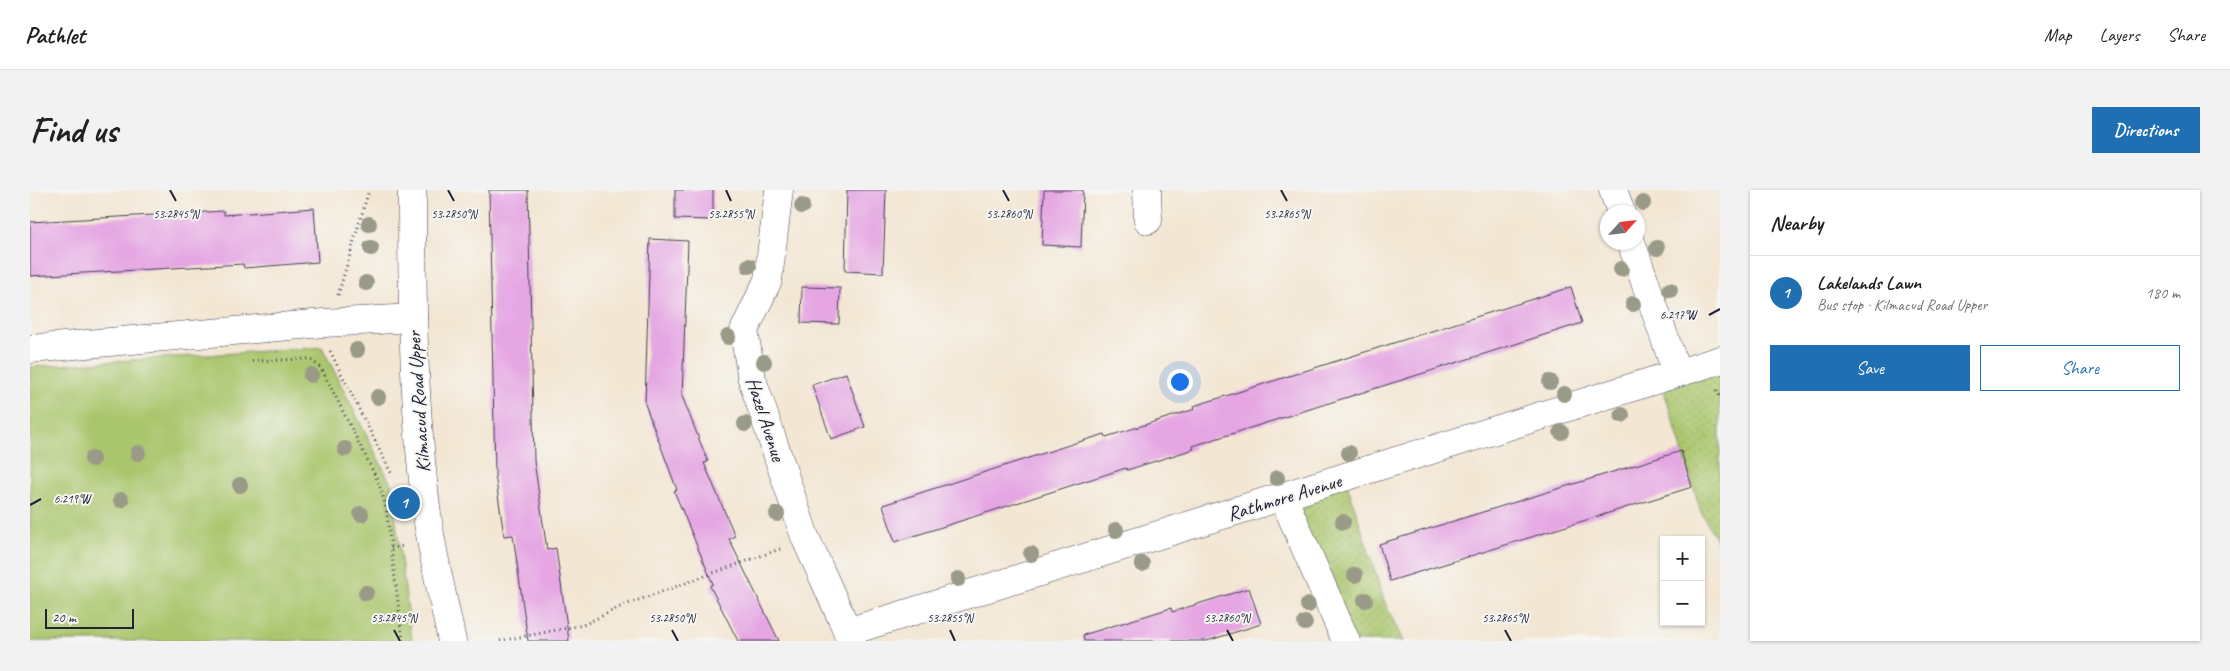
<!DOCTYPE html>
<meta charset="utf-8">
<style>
:root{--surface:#fff;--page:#f2f2f2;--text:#202124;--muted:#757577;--line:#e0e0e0;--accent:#1f6fb2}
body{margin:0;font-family:Caveat,sans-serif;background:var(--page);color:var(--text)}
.controls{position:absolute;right:15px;bottom:15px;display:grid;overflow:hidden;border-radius:0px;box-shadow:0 1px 4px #0004}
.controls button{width:45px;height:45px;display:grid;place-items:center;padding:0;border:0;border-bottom:1px solid var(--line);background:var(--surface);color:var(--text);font:25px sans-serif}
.compass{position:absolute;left:1570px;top:15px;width:45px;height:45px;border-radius:50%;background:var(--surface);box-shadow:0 1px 4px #0004;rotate:63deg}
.scale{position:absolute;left:15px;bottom:12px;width:89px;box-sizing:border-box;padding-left:5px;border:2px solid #22223b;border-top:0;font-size:14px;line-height:18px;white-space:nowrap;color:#22223b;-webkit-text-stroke:4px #f6f6f2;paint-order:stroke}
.you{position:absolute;left:1149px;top:191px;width:18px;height:18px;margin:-12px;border:4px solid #fff;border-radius:50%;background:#1a73e8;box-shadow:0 0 0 8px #1a73e833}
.badge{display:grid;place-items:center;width:32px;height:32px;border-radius:50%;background:var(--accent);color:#fff;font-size:16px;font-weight:700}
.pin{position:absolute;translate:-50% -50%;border:2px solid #fff;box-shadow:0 1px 5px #0006}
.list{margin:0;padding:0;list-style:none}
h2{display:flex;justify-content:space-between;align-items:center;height:65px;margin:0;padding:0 20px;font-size:21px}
h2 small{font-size:16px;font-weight:400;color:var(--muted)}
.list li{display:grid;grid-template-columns:32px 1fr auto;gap:15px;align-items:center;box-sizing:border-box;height:75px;padding:0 20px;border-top:1px solid var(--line)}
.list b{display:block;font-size:19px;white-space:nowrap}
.list p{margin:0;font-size:16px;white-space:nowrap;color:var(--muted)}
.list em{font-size:16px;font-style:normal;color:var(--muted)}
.actions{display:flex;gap:10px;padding:15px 20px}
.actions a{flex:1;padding:11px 0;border:1px solid var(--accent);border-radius:0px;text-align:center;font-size:18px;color:var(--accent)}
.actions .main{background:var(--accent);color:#fff}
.map{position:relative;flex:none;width:1690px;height:451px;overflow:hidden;border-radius:0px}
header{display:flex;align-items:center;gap:30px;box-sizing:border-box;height:70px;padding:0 25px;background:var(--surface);border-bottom:1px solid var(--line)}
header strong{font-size:24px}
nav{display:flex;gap:28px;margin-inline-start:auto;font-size:18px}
.intro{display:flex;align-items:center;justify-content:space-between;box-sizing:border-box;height:120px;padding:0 30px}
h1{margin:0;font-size:35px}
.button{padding:12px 22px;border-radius:0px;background:var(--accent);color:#fff;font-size:18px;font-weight:700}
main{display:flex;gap:30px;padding:0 30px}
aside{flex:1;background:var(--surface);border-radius:0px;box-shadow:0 1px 4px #0004}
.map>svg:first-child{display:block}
.grass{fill:url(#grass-dots);stroke:#667454}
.park{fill:#aac66d;stroke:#667454}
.building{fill:#e5a6e3}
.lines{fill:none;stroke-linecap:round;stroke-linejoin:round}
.minor-casing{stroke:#413f52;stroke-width:29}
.path{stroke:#413f52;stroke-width:3;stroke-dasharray:1 4;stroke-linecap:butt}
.minor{stroke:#fff;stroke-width:28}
.tree{fill:#9a9a89}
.ticks{fill:none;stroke:#22223b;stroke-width:2}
.labels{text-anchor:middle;stroke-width:4;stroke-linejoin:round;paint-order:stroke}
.street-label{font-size:20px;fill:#22223b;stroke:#f6f6f2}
.ticks-label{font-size:12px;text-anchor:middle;fill:#22223b;stroke:#f6f6f2;stroke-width:4;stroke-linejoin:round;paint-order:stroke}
</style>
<header>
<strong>Pathlet</strong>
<nav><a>Map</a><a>Layers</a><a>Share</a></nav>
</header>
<div class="intro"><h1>Find us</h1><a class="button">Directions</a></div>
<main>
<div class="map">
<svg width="1690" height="451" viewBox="0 0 1690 451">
<defs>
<pattern id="grass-dots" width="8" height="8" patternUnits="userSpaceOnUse" patternTransform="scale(1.25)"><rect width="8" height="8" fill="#aac66d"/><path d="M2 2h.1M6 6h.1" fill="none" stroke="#92aa5f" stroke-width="1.8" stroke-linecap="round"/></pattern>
</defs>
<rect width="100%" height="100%" fill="#f6f6f2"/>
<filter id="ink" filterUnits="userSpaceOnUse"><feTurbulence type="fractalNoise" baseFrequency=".02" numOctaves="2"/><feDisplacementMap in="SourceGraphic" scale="10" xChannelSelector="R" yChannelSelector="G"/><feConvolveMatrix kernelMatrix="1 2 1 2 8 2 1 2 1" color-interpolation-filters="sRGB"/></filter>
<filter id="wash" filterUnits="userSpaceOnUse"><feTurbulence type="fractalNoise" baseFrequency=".0096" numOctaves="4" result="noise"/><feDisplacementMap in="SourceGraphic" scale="20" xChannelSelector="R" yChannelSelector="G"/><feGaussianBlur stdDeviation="1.12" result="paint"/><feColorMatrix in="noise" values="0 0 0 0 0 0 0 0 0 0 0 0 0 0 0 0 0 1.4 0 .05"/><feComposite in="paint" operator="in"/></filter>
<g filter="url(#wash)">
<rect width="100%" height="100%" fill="#f3e6d3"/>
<!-- grass -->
<g class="grass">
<polygon points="1690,170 1690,356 1671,322 1630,188"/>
<polygon points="1315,287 1355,413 1373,451 1316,451 1253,308"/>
</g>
<!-- park -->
<polygon class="park" points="292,157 361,294 382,451 0,451 0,177"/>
<g id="blocks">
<!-- building -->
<g class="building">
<polygon points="459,0 498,0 504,271 517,360 526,358 539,451 498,451 483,345 474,346 465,284"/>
<polygon points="645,0 683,0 683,30 645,29"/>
<polygon points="817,0 856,0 853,83 815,81"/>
<polygon points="1014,0 1053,0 1051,57 1012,55"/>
<polygon points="284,18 288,72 214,78 213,74 0,86 0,32 194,21 194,25"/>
<polygon points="620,49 658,51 652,206 678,272 674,273 705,346 699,349 749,451 708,451 680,396 683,394 644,301 647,300 615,214"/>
<polygon points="772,97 810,98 809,134 771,133"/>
<polygon points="1541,97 1552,133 1163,256 1164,259 1097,280 1096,278 865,352 853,315 1042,254 1075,244 1076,247 1165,219 1164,216"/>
<polygon points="816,183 835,237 801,249 782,195"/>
<polygon points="1651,261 1662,297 1360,391 1349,354"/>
<polygon points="1219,398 1231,434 1177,451 1054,451 1053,445 1141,418 1142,422"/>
</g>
</g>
</g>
<g filter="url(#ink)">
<use href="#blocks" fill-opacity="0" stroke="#413f52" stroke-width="1"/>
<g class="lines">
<defs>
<g id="minor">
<path d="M 382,0 C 382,111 383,222 398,332 C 404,372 414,412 422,451"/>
<polyline points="749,0 738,90 714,141 722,189 775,347 822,451"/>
<polyline points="1117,0 1118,30"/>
<polyline points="1583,0 1591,22"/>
<polyline points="1601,52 1647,183"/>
<polyline points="0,159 294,133 383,128"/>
<polyline points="1253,307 1316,451"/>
<polyline points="817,442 1690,170"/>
</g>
</defs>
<!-- minor casing -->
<use href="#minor" class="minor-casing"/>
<!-- path -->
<g class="path">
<polyline points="308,105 339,0"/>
<polyline points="300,161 362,285"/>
<polyline points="222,171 280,169 291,178 349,293 356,318 373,451"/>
<polyline points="1687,200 1690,207"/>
<polyline points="361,358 373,356"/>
<polyline points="470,451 553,435 592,416 750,359"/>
</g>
<!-- minor -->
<use href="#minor" class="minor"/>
</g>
<!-- trees -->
<g class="tree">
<circle cx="1613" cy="13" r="8"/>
<circle cx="772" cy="16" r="8"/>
<circle cx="339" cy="34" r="8"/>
<circle cx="341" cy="58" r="8"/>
<circle cx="1627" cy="58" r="8"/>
<circle cx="719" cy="76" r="8"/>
<circle cx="1591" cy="79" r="8"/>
<circle cx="336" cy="93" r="8"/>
<circle cx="1640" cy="100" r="8"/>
<circle cx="1603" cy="114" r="8"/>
<circle cx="698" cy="147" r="8"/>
<circle cx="327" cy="160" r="8"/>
<circle cx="734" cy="172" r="8"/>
<circle cx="281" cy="185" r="8"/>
<circle cx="1520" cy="192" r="8"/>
<circle cx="1534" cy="204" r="8"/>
<circle cx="348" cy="207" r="8"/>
<circle cx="1592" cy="225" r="8"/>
<circle cx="715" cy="234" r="8"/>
<circle cx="1531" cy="242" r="8"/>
<circle cx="315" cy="259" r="8"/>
<circle cx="108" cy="263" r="8"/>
<circle cx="1319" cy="263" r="8"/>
<circle cx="62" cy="269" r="8"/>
<circle cx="1247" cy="288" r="8"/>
<circle cx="210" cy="295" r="8"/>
<circle cx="91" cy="310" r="8"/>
<circle cx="331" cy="324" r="8"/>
<circle cx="747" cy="324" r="8"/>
<circle cx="1313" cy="332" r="8"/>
<circle cx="1086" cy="340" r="8"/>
<circle cx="1001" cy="364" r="8"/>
<circle cx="1112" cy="374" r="8"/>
<circle cx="1325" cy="385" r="8"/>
<circle cx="928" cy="389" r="8"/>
<circle cx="336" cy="403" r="8"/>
<circle cx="1335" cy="410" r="8"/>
<circle cx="1278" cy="415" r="8"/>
<circle cx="1275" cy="433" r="8"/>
</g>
</g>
<!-- ticks -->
<path class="ticks" d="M 140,0 L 146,11M 418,0 L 424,11M 696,0 L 701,11M 973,0 L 979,11M 1251,0 L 1257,11M 1679,125 L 1690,119M 0,315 L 11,309M 364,440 L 370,451M 642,440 L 648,451M 920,440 L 925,451M 1197,440 L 1203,451M 1475,440 L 1481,451"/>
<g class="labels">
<!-- street labels -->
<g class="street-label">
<text transform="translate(388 212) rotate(-94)" y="7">Kilmacud Road Upper</text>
<text transform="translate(736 229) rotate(72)" y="7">Hazel Avenue</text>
<text transform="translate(1254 307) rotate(-17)" y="7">Rathmore Avenue</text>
</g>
</g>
<g class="ticks-label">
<text x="146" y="28">53.2845°N</text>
<text x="424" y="28">53.2850°N</text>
<text x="701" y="28">53.2855°N</text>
<text x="979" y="28">53.2860°N</text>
<text x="1257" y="28">53.2865°N</text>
<text x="1648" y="129">6.217°W</text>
<text x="42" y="313">6.219°W</text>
<text x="364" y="432">53.2845°N</text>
<text x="642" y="432">53.2850°N</text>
<text x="920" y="432">53.2855°N</text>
<text x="1197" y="432">53.2860°N</text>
<text x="1475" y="432">53.2865°N</text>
</g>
</svg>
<div class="controls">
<button>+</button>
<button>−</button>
</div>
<svg class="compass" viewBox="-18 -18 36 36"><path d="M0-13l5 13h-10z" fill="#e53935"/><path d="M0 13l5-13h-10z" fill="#757577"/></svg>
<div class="scale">20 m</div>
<div class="you"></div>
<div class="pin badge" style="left:374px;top:313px">1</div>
</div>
<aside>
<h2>Nearby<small></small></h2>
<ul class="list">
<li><span class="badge">1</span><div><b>Lakelands Lawn</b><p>Bus stop · Kilmacud Road Upper</p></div><em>180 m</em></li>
</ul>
<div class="actions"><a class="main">Save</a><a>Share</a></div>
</aside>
</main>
